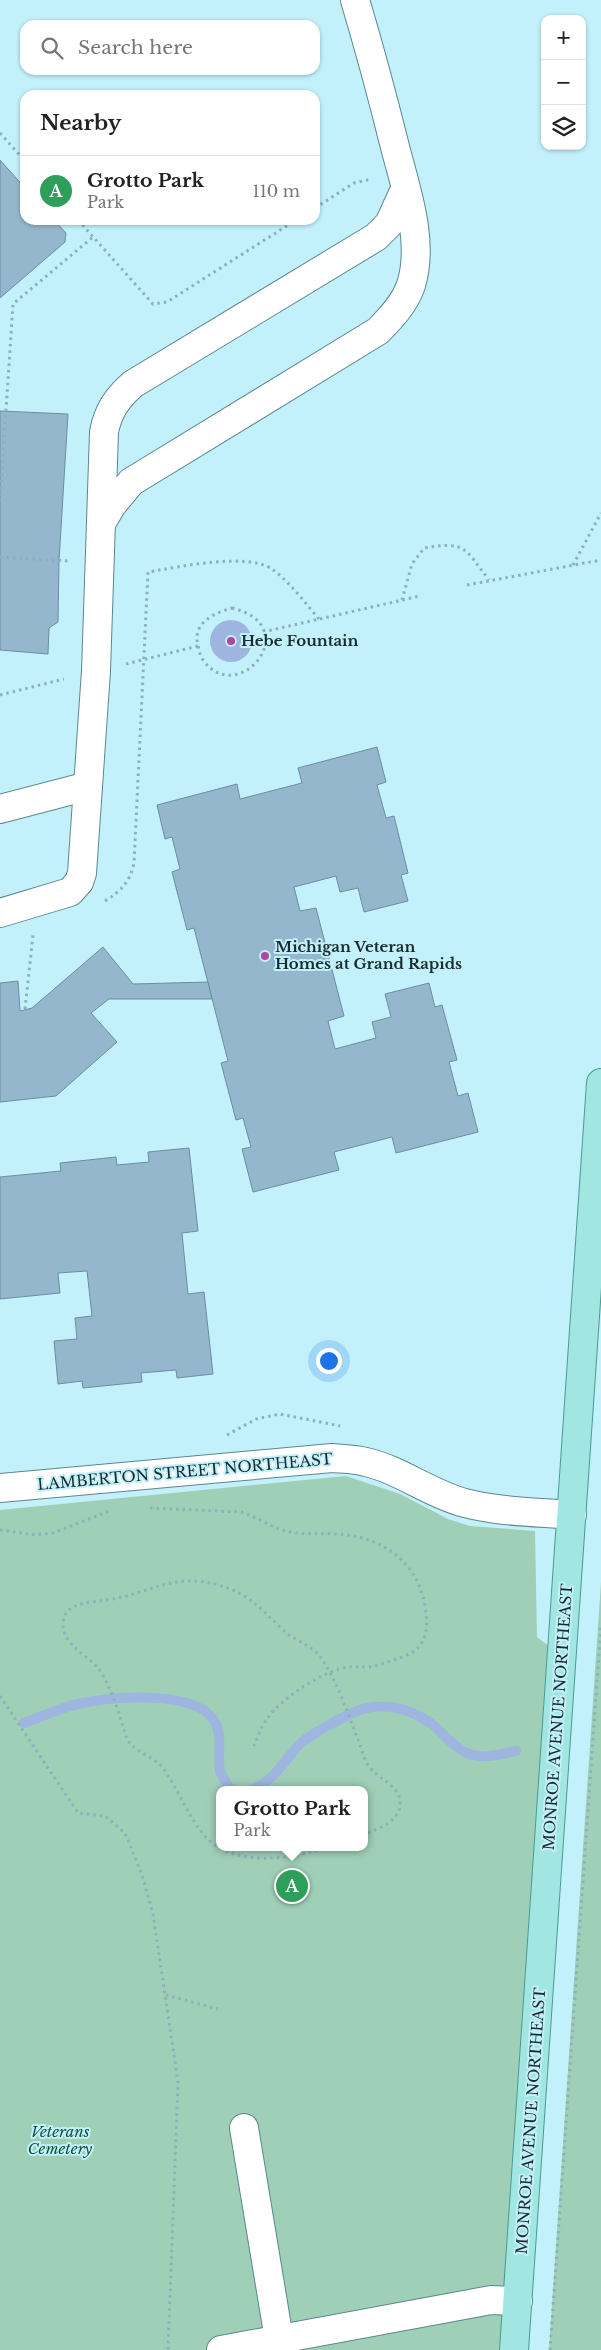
<!DOCTYPE html>
<meta charset="utf-8">
<style>
:root{--surface:#fff;--page:#f2f2f2;--text:#222;--muted:#767676;--line:#e0e0e0;--accent:#b244a2}
body{margin:0;font-family:"Libre Baskerville",serif;background:var(--page);color:var(--text)}
.controls{position:absolute;right:15px;top:15px;display:grid;overflow:hidden;border-radius:10px;box-shadow:0 1px 4px #0004}
.controls button{width:45px;height:45px;display:grid;place-items:center;padding:0;border:0;border-bottom:1px solid var(--line);background:var(--surface);color:var(--text);font:25px sans-serif}
.you{position:absolute;left:328px;top:1360px;width:18px;height:18px;margin:-12px;border:4px solid #fff;border-radius:50%;background:#1a73e8;box-shadow:0 0 0 8px #1a73e833}
.badge{display:grid;place-items:center;width:32px;height:32px;border-radius:50%;background:var(--accent);color:#fff;font-size:16px;font-weight:700}
.pin{position:absolute;translate:-50% -50%;border:2px solid #fff;box-shadow:0 1px 5px #0006}
.popup{position:absolute;left:216px;top:1786px;width:152px;height:65px;box-sizing:border-box;display:grid;place-content:center;border-radius:10px;background:var(--surface);filter:drop-shadow(0 1px 4px #0005);font-size:16px;white-space:nowrap;color:var(--muted)}
.popup b{font-size:19px;color:var(--text)}
.popup::after{content:'';position:absolute;left:50%;top:100%;margin-left:-10px;border:10px solid transparent;border-top-color:var(--surface)}
.list{margin:0;padding:0;list-style:none}
h2{display:flex;justify-content:space-between;align-items:center;height:65px;margin:0;padding:0 20px;font-size:21px}
h2 small{font-size:16px;font-weight:400;color:var(--muted)}
.list li{display:grid;grid-template-columns:32px 1fr auto;gap:15px;align-items:center;box-sizing:border-box;height:70px;padding:0 20px;border-top:1px solid var(--line)}
.list b{display:block;font-size:19px;white-space:nowrap}
.list p{margin:0;font-size:16px;white-space:nowrap;color:var(--muted)}
.list em{font-size:16px;font-style:normal;color:var(--muted)}
.icon{flex:none;width:28px;height:28px;fill:none;stroke:currentColor;stroke-width:2;stroke-linecap:round;stroke-linejoin:round}
.map{position:relative;flex:none;width:601px;height:2350px;overflow:hidden}
.search{position:absolute;background:var(--surface);box-shadow:0 1px 4px #0004;left:20px;top:20px;width:300px;height:55px;display:flex;align-items:center;gap:12px;box-sizing:border-box;padding:0 18px;border-radius:15px;color:var(--muted);font-size:19px}
.panel{position:absolute;background:var(--surface);box-shadow:0 1px 4px #0004;left:20px;top:90px;width:300px;height:135px;border-radius:15px}
.map>svg:first-child{display:block}
.green{fill:#a0cfb8;fill-rule:evenodd}
.water{fill:#9eb6df}
.lines{fill:none;stroke-linecap:round;stroke-linejoin:round}
.stream{stroke:#9eb6df;stroke-width:10}
.building{fill:#94b7cd;stroke:#6b8da2}
.minor-casing{stroke:#5b8790;stroke-width:30}
.major-casing{stroke:#489a95;stroke-width:30}
.path{stroke:#8bb1b9;stroke-width:3;stroke-dasharray:2.5 4;stroke-linecap:butt}
.minor{stroke:#fff;stroke-width:28}
.major{stroke:#a1e6e0;stroke-width:28}
.poi-dot{fill:#b244a2;stroke:#c2f1fb;stroke-width:2}
.labels{text-anchor:middle;stroke-width:4;stroke-linejoin:round;paint-order:stroke}
.poi-label{font-size:15px;font-weight:bold;fill:#192b2f;stroke:#c2f1fb;text-anchor:start}
.street-label{font-size:15px;fill:#192b2f;stroke:#c2f1fb}
.park-label{font-size:15px;font-style:italic;fill:#0e5038;stroke:#c2f1fb}
</style>
<div class="map">
<svg width="601" height="2350" viewBox="0 0 601 2350">
<rect width="100%" height="100%" fill="#c2f1fb"/>
<!-- green -->
<g class="green">
<path d="M 346,1476 L 400,1494 L 448,1519 L 470,1526 L 535,1531 L 537,1637 L 549,1646 L 551,1657 L 502,2350 L 0,2350 L 0,1510 ZM 220,1790 L 364,1790 L 364,1847 L 220,1847 Z"/>
<polygon points="601,1582 601,2350 549,2350"/>
</g>
<!-- water -->
<circle class="water" cx="231" cy="641" r="21"/>
<g class="lines">
<!-- stream -->
<g class="stream">
<path d="M 24,1723 C 43,1716 62,1707 82,1703 C 113,1697 197,1689 215,1722 C 223,1736 217,1756 220,1771 C 222,1776 227,1783 229,1788 L 235,1790"/>
<path d="M 251,1790 C 275,1781 283,1761 300,1744 C 309,1735 354,1710 367,1708 C 391,1703 412,1710 432,1724 C 443,1733 453,1747 467,1753 C 481,1760 501,1754 516,1751"/>
</g>
</g>
<!-- building -->
<g class="building">
<polygon points="0,160 25,188 25,220 54,220 66,233 65,242 0,298"/>
<polygon points="0,411 68,414 59,561 58,622 49,628 48,654 0,650"/>
<polygon points="377,747 386,782 377,785 386,818 394,816 408,873 401,875 408,901 364,912 358,888 340,892 336,876 294,887 300,911 316,908 344,1016 328,1021 335,1049 376,1038 372,1022 391,1017 385,994 429,983 435,1007 442,1005 457,1060 449,1062 458,1096 468,1093 478,1132 396,1153 392,1137 334,1152 339,1170 253,1192 242,1149 251,1147 243,1118 236,1120 221,1063 228,1061 194,928 187,930 172,872 180,869 172,837 165,839 157,805 237,784 240,799 302,783 298,768"/>
<polygon points="103,947 133,984 208,982 212,999 109,999 91,1013 117,1042 56,1096 0,1102 0,983 18,981 20,1011 32,1008"/>
<polygon points="189,1148 198,1231 182,1233 188,1294 204,1292 213,1374 177,1378 176,1370 141,1373 142,1382 83,1388 82,1381 58,1384 54,1341 77,1339 75,1318 92,1316 87,1271 58,1273 60,1293 0,1299 0,1177 61,1171 60,1163 116,1157 117,1165 149,1162 148,1152"/>
</g>
<g class="lines">
<defs>
<g id="minor">
<path d="M 102,522 L 112,505 L 131,482 L 378,331 C 391,318 405,303 411,285 C 425,240 405,187 394,143 C 382,95 369,47 355,0"/>
<polyline points="0,809 88,786"/>
<path d="M 0,913 L 70,892 L 79,882 L 82,873 L 96,671 L 104,432 C 108,411 117,398 133,384 L 376,237 L 389,224 L 405,189"/>
<path d="M 0,1488 L 332,1458 C 343,1459 355,1459 366,1462 C 401,1470 430,1494 465,1503 C 500,1512 536,1512 572,1515"/>
<polyline points="244,2128 279,2339"/>
<polyline points="221,2350 491,2300 518,2301"/>
</g>
<polyline id="major" points="514,2350 601,1083"/>
</defs>
<!-- minor casing -->
<use href="#minor" class="minor-casing"/>
<!-- major casing -->
<use href="#major" class="major-casing"/>
<!-- path -->
<g class="path">
<polyline points="0,133 25,161"/>
<polyline points="315,208 354,183 372,179"/>
<polyline points="78,220 153,304 167,302 296,220"/>
<polyline points="0,502 13,304 93,237"/>
<polyline points="0,557 69,561"/>
<polyline points="573,565 601,513"/>
<polyline points="467,585 601,560"/>
<path d="M 402,600 L 412,564 L 424,548 C 467,541 464,548 489,580"/>
<path d="M 232,608 C 307,626 238,709 203,660 C 200,656 199,650 198,645 C 192,623 214,613 232,608 Z"/>
<polyline points="263,632 420,596"/>
<polyline points="126,664 198,646"/>
<polyline points="0,695 64,679"/>
<path d="M 105,901 C 121,891 130,882 134,863 L 148,572 C 179,567 247,552 272,569 C 290,582 305,603 319,619"/>
<polyline points="25,1009 33,935"/>
<polyline points="227,1435 256,1419 280,1414 340,1426"/>
<path d="M 150,1508 L 241,1512 C 258,1517 273,1529 290,1532 C 306,1535 320,1533 336,1534 C 384,1536 421,1564 426,1613 C 428,1628 426,1645 411,1653 C 401,1658 386,1663 375,1666 C 367,1668 358,1666 349,1667 C 325,1669 280,1699 267,1719 C 261,1727 258,1737 254,1746"/>
<polyline points="0,1530 35,1535 53,1533 112,1510"/>
<polyline points="0,1696 78,1813 105,1816 125,1833 142,1875 153,1914 178,2082 168,2350"/>
<path d="M 330,1847 C 291,1859 233,1869 203,1834 C 187,1814 178,1789 163,1768 C 153,1756 137,1753 127,1740 C 121,1720 111,1684 97,1667 C 86,1654 62,1644 63,1624 C 64,1601 90,1603 107,1600 C 149,1594 173,1572 218,1585 C 248,1593 260,1608 282,1629 C 293,1640 309,1644 319,1655 C 334,1674 348,1714 357,1737 C 361,1746 363,1757 368,1765 C 376,1778 399,1785 400,1801 C 402,1821 379,1828 364,1835"/>
<polyline points="166,1995 218,2009"/>
<polyline points="550,2350 601,1626"/>
</g>
<!-- minor -->
<use href="#minor" class="minor"/>
<!-- major -->
<use href="#major" class="major"/>
</g>
<!-- markers -->
<g class="poi-dot">
<circle cx="231" cy="641" r="5"/>
<circle cx="265" cy="956" r="5"/>
</g>
<g class="labels">
<!-- poi labels -->
<g class="poi-label">
<text x="241" y="646">Hebe Fountain</text>
<text x="275" y="952">Michigan Veteran<tspan x="275" dy="17">Homes at Grand Rapids</tspan></text>
</g>
<!-- street labels -->
<g class="street-label">
<text transform="translate(185 1472) rotate(-5)" y="5">LAMBERTON STREET NORTHEAST</text>
<text transform="translate(558 1717) rotate(-86)" y="5">MONROE AVENUE NORTHEAST</text>
<text transform="translate(531 2121) rotate(-86)" y="5">MONROE AVENUE NORTHEAST</text>
</g>
<!-- park labels -->
<g class="park-label">
<text x="60" y="2137">Veterans<tspan x="60" dy="17">Cemetery</tspan></text>
</g>
</g>
</svg>
<div class="controls">
<button>+</button>
<button>−</button>
<button><svg class="icon" aria-label="layers" viewBox="0 0 24 24"><path d="M12 4l9 5-9 5-9-5zM3 14l9 5 9-5"/></svg></button>
</div>
<div class="you"></div>
<div class="pin badge" style="left:292px;top:1886px;background:#2e9e5b">A</div>
<div class="popup"><b>Grotto Park</b>Park</div>
<div class="search"><svg class="icon" aria-label="search" viewBox="0 0 24 24"><circle cx="10" cy="10" r="6"/><path d="M15 15l6 6"/></svg>Search here</div>
<section class="panel">
<h2>Nearby<small></small></h2>
<ul class="list">
<li><span class="badge" style="background:#2e9e5b">A</span><div><b>Grotto Park</b><p>Park</p></div><em>110 m</em></li>
</ul>
</section>
</div>
